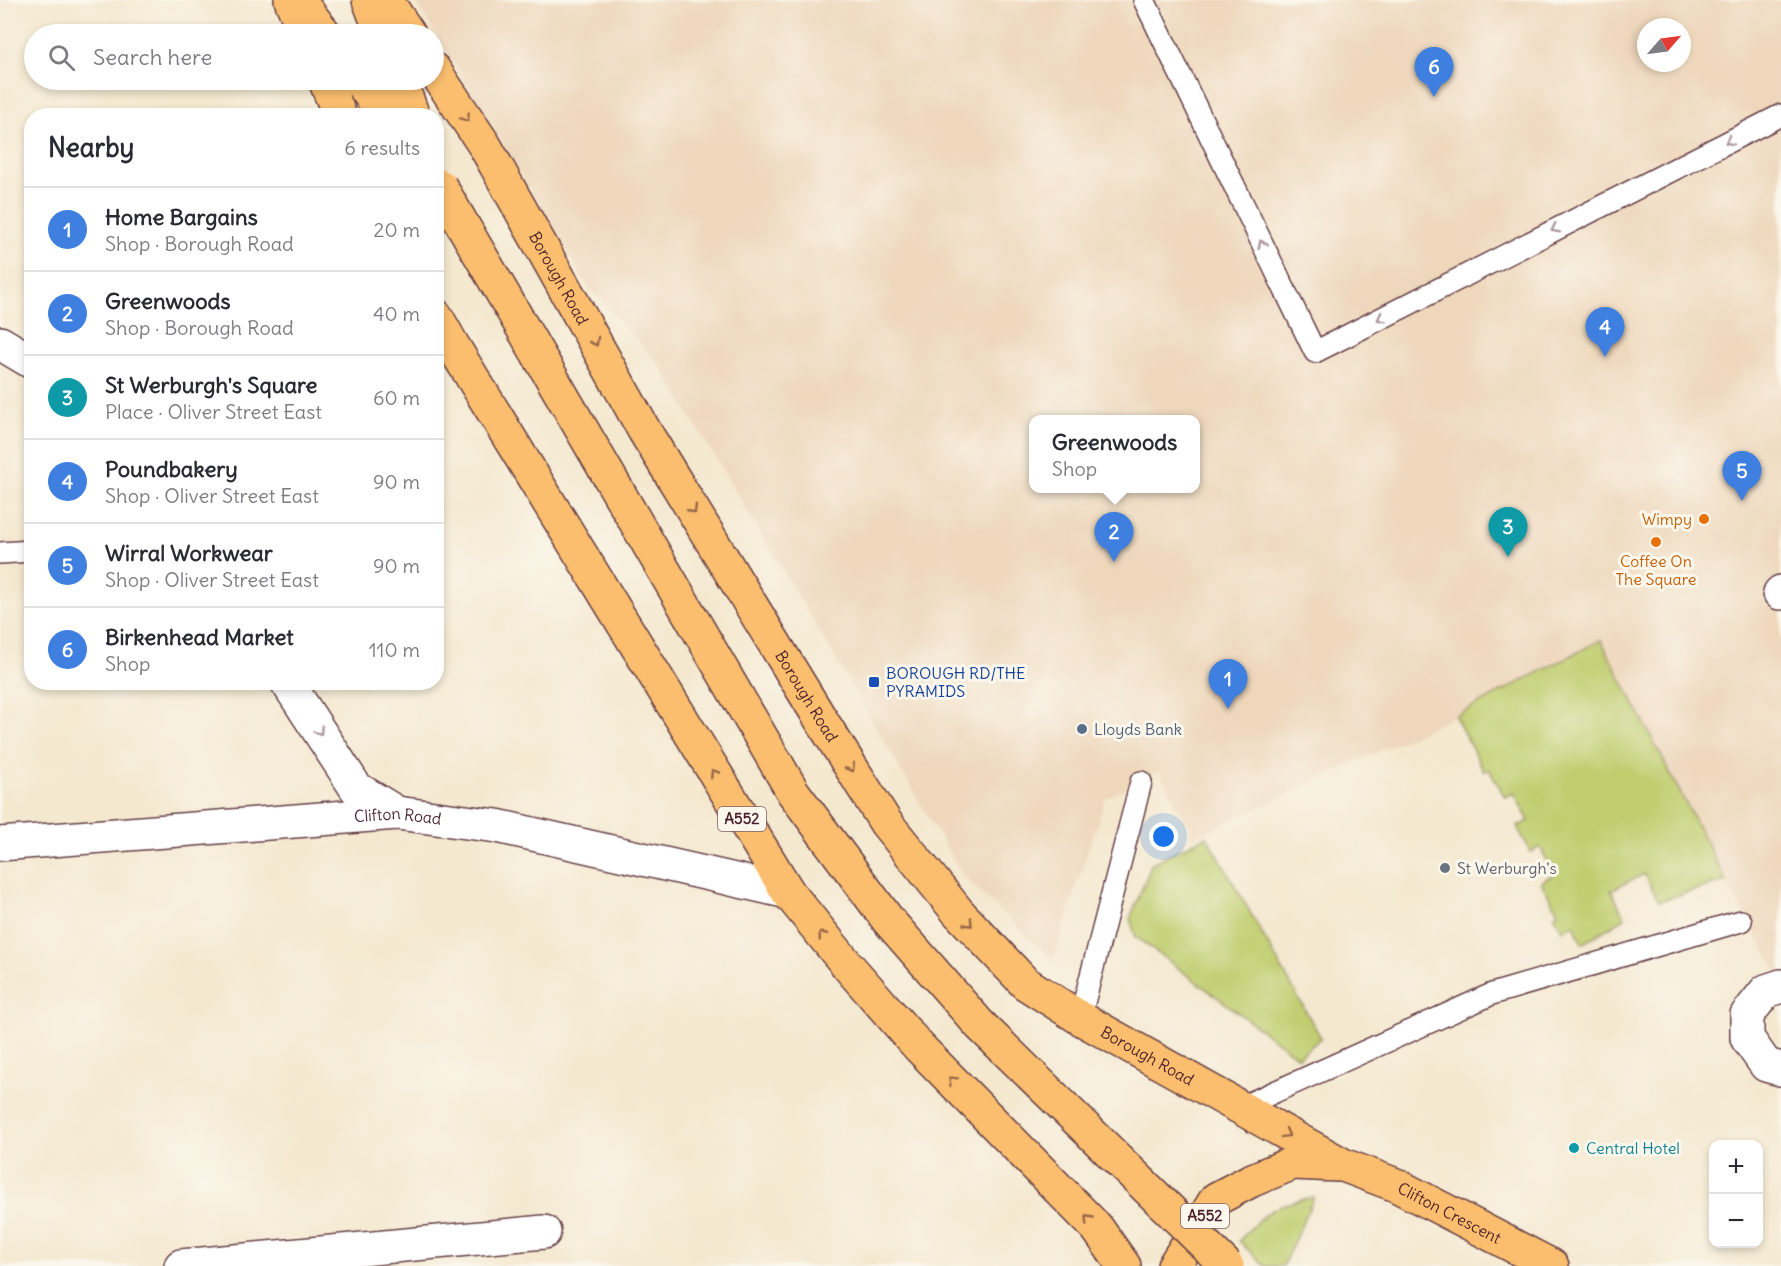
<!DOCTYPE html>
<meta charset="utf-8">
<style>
:root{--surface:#fff;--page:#f2f2f3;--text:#2b2b33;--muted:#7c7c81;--line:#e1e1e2;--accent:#db2777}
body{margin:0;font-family:Delius,sans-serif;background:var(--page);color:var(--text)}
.controls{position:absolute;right:18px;bottom:18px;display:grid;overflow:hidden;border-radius:12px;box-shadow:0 3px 9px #0003}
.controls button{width:54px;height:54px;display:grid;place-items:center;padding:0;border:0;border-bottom:2px solid var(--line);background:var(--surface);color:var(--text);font:30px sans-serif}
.compass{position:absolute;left:1637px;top:18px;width:54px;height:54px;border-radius:50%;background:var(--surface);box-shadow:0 3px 9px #0003;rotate:62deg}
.you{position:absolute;left:1164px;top:837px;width:21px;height:21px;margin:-15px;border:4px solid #fff;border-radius:50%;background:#1a73e8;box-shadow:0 0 0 9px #1a73e833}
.badge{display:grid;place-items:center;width:39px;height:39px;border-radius:50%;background:var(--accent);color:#fff;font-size:20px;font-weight:700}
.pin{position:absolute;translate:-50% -50px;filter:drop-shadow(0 2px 3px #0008)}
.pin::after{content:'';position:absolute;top:32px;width:21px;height:18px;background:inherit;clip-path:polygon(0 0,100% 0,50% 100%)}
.popup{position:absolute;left:1029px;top:415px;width:171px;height:78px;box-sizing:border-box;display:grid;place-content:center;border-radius:12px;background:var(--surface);filter:drop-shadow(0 2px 4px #0005);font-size:20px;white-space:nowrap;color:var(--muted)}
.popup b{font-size:22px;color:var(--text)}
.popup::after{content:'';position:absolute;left:50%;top:100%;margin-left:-12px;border:12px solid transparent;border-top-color:var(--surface)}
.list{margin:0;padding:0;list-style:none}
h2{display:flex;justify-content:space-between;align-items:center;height:78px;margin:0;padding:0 24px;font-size:26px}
h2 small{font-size:20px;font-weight:400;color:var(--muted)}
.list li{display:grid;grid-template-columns:39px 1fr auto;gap:18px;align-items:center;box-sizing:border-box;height:84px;padding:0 24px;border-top:2px solid var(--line)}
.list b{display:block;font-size:22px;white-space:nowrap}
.list p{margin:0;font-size:20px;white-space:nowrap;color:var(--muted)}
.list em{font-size:20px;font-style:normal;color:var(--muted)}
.icon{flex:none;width:33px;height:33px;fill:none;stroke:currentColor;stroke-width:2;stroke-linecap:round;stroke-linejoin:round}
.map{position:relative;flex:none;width:1781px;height:1266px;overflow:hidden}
.search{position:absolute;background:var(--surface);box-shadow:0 3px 9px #0003;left:24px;top:24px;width:420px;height:66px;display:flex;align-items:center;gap:15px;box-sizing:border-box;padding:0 21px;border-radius:33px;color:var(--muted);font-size:22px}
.panel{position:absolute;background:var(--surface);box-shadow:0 3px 9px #0003;left:24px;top:108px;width:420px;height:582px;border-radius:24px}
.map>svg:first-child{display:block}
.built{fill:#eed7bb;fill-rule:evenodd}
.green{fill:#c0ce6f;stroke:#85764d;stroke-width:1.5}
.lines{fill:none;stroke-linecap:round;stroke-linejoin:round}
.service-casing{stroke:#643d44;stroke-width:24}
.minor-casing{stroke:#643d44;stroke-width:36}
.primary-casing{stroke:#643d44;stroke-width:36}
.trunk-casing{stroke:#643d44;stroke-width:36}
.service{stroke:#fff;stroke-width:21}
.minor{stroke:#fff;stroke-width:33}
.primary{stroke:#fabe6e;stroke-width:33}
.trunk{stroke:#fabe6e;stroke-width:33}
.primary-bridge-casing{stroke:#643d44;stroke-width:36;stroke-linecap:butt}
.primary-bridge{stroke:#fabe6e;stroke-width:33}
.oneway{stroke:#996749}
.oneway2{stroke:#ae9aa0}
.food-dot{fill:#e8710a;stroke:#fbf7ec;stroke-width:2}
.transit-dot{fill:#1a4fb4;stroke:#fbf7ec;stroke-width:2}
.service-dot{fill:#5c6f8a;stroke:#fbf7ec;stroke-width:2}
.worship-dot{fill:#6b7280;stroke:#fbf7ec;stroke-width:2}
.culture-dot{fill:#0f9aa8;stroke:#fbf7ec;stroke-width:2}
.labels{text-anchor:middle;stroke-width:6;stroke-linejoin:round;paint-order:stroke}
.shield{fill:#fbf7ec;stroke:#7f6065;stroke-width:1.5}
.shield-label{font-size:15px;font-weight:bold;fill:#4a1f2b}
.street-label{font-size:16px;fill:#4a1f2b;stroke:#fbf7ec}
.food-label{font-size:16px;fill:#c56008;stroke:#fbf7ec;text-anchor:end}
.transit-label{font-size:16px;fill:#164399;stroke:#fbf7ec;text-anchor:start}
.service-label{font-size:16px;fill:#4e5e75;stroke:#fbf7ec;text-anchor:start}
.worship-label{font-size:16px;fill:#5b616d;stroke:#fbf7ec;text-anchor:start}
.culture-label{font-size:16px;fill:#0d838f;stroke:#fbf7ec;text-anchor:start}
</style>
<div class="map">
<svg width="1781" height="1266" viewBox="0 0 1781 1266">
<rect width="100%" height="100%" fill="#fbf7ec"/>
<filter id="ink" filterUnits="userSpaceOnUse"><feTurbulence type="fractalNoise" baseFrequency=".0167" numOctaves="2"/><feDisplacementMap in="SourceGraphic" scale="12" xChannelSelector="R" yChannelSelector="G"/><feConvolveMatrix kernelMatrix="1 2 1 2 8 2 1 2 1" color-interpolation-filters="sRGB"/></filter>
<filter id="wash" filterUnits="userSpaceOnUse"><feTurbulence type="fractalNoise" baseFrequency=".008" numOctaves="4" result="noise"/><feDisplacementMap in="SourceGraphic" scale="24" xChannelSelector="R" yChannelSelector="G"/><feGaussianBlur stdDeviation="1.35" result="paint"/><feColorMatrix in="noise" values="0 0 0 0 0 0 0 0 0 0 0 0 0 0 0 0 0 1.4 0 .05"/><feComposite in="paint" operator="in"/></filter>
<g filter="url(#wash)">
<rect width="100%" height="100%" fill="#f4e8cf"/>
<!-- built -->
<path class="built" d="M 415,0 L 1781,0 L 1781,979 L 1726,881 L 1601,641 L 1455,716 L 1193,838 L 1159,771 L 1105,799 L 1053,960 L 963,876 L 835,657 L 659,364 L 589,288 ZM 1646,27 L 1682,27 L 1682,63 L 1646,63 ZM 1033,420 L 1195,420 L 1195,488 L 1033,488 Z"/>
<!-- green -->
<g class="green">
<polygon points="1601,640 1726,881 1659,901 1644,874 1611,890 1625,918 1582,944 1574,924 1562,930 1554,915 1558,912 1541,882 1554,874 1540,847 1531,852 1517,827 1529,821 1514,793 1505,797 1489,769 1484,772 1455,716"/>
<polygon points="1207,836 1321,1038 1298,1057 1136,937 1130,919 1152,863"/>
<path d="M 1314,1197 L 1283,1266 L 1265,1266 L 1239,1241 C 1265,1212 1274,1204 1314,1197 Z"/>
</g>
</g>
<g filter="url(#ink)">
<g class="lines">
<defs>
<g id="service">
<polyline points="1144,0 1315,352 1781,115"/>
<polyline points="0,553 32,551"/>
<polyline points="1080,1018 1141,782"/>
<polyline points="1239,1108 1492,994 1741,921"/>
</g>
<g id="minor">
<polyline points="0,343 32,362"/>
<polyline points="1780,593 1781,592"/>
<polyline points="287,682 356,788 397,813"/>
<path id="s1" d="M 0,844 L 397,813 L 497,826 L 788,892"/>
<polyline points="1781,986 1766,991 1747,1015 1747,1038 1766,1065 1781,1069"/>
<polyline points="181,1266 544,1232"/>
</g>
<g id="primary">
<polyline points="298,0 325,34"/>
<polyline points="369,0 382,34"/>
<polyline points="359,80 386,116"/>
<polyline points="400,80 413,116"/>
</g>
<g id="trunk">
<polyline points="291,0 305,34"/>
<polyline points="386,0 409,34"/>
<path id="s2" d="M 434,70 L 485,146 L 644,430 L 820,718 L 886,823 L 958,912 L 1025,983 L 1080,1018 L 1343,1165 L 1396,1185 L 1552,1266"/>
<polyline points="325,80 340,116"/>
<polyline points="436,316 453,346 788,892 848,966 919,1047 1097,1228 1124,1266"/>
<polyline points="1174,1266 1216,1199 1250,1181 1293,1163 1338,1165"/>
</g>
</defs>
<!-- service casing -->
<use href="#service" class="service-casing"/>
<!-- minor casing -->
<use href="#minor" class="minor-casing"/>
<!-- primary casing -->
<use href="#primary" class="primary-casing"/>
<!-- trunk casing -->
<use href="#trunk" class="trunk-casing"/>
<!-- service -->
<use href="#service" class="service"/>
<!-- minor -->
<use href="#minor" class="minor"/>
<!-- primary -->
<use href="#primary" class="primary"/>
<!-- trunk -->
<use href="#trunk" class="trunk"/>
<defs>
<polyline id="primary-bridge" points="440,186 793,792 888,920 980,1025 1227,1266"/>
</defs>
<!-- primary-bridge casing -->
<use href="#primary-bridge" class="primary-bridge-casing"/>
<!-- primary-bridge -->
<use href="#primary-bridge" class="primary-bridge"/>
</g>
<!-- one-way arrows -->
<defs><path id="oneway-chevron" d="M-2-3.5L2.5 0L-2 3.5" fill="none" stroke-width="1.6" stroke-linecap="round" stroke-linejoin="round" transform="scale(1.5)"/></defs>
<g class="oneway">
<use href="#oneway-chevron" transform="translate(466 118) rotate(56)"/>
<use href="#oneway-chevron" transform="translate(595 342) rotate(61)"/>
<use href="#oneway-chevron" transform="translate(693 510) rotate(59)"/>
<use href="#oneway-chevron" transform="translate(851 768) rotate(58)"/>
<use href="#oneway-chevron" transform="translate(714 773) rotate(-122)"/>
<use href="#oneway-chevron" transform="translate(969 923) rotate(47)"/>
<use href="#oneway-chevron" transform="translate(822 935) rotate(-129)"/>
<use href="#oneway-chevron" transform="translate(952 1080) rotate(-135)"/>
<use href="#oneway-chevron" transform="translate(1286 1134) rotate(29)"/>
<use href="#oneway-chevron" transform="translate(1088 1219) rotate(-134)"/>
</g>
<g class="oneway2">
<use href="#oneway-chevron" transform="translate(1729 141) rotate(153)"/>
<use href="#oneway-chevron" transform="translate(1555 229) rotate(153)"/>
<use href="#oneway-chevron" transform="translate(1262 244) rotate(-116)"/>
<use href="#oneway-chevron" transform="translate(1381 318) rotate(153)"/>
<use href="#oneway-chevron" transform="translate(319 731) rotate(57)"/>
</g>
</g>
<!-- markers -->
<g class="food-dot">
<circle cx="1704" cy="519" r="6"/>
<circle cx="1656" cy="542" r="6"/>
</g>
<rect class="transit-dot" x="868" y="676" width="12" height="12" rx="3"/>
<circle class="service-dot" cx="1082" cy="729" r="6"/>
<circle class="worship-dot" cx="1445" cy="868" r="6"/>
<circle class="culture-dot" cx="1574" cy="1148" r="6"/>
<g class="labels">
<!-- shield labels -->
<g class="shield">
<rect x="718" y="807" width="48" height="24" rx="4.5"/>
<rect x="1181" y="1204" width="48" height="24" rx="4.5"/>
</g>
<g class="shield-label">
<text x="742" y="824">A552</text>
<text x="1205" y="1221">A552</text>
</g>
<!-- street labels -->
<g class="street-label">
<text dy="6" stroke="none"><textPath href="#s2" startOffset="243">Borough Road</textPath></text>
<text dy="6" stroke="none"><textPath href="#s2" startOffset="729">Borough Road</textPath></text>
<text dy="6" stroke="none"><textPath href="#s1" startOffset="399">Clifton Road</textPath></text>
<text dy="6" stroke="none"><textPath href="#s2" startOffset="1233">Borough Road</textPath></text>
<text dy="6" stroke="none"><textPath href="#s2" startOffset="1574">Clifton Crescent</textPath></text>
</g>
<!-- food labels -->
<g class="food-label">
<text x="1692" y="525">Wimpy</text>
<text x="1656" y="567" text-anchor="middle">Coffee On<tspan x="1656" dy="18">The Square</tspan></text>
</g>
<!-- transit labels -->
<g class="transit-label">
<text x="886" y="679">BOROUGH RD/THE<tspan x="886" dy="18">PYRAMIDS</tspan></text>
</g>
<!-- service labels -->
<g class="service-label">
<text x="1094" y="735">Lloyds Bank</text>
</g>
<!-- worship labels -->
<g class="worship-label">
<text x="1457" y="874">St Werburgh's</text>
</g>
<!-- culture labels -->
<g class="culture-label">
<text x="1586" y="1154">Central Hotel</text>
</g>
</g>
</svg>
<div class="controls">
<button>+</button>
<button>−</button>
</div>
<svg class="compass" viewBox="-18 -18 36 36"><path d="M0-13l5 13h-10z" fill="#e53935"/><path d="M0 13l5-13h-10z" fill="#7c7c81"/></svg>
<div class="you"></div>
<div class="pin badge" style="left:1228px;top:709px;background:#3f7fe0">1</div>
<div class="pin badge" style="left:1114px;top:562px;background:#3f7fe0">2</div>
<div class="popup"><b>Greenwoods</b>Shop</div>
<div class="pin badge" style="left:1508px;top:557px;background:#0f9aa8">3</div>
<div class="pin badge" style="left:1605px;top:357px;background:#3f7fe0">4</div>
<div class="pin badge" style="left:1742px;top:501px;background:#3f7fe0">5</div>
<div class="pin badge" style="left:1434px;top:97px;background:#3f7fe0">6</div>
<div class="search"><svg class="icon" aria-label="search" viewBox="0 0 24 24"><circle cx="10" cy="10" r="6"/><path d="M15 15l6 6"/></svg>Search here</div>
<section class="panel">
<h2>Nearby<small>6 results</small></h2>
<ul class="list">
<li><span class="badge" style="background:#3f7fe0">1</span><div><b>Home Bargains</b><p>Shop · Borough Road</p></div><em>20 m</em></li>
<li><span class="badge" style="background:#3f7fe0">2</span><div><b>Greenwoods</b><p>Shop · Borough Road</p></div><em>40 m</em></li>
<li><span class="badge" style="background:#0f9aa8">3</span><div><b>St Werburgh's Square</b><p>Place · Oliver Street East</p></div><em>60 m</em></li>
<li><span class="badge" style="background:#3f7fe0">4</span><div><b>Poundbakery</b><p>Shop · Oliver Street East</p></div><em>90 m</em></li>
<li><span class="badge" style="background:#3f7fe0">5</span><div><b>Wirral Workwear</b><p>Shop · Oliver Street East</p></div><em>90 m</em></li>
<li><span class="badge" style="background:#3f7fe0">6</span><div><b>Birkenhead Market</b><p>Shop</p></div><em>110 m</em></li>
</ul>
</section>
</div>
